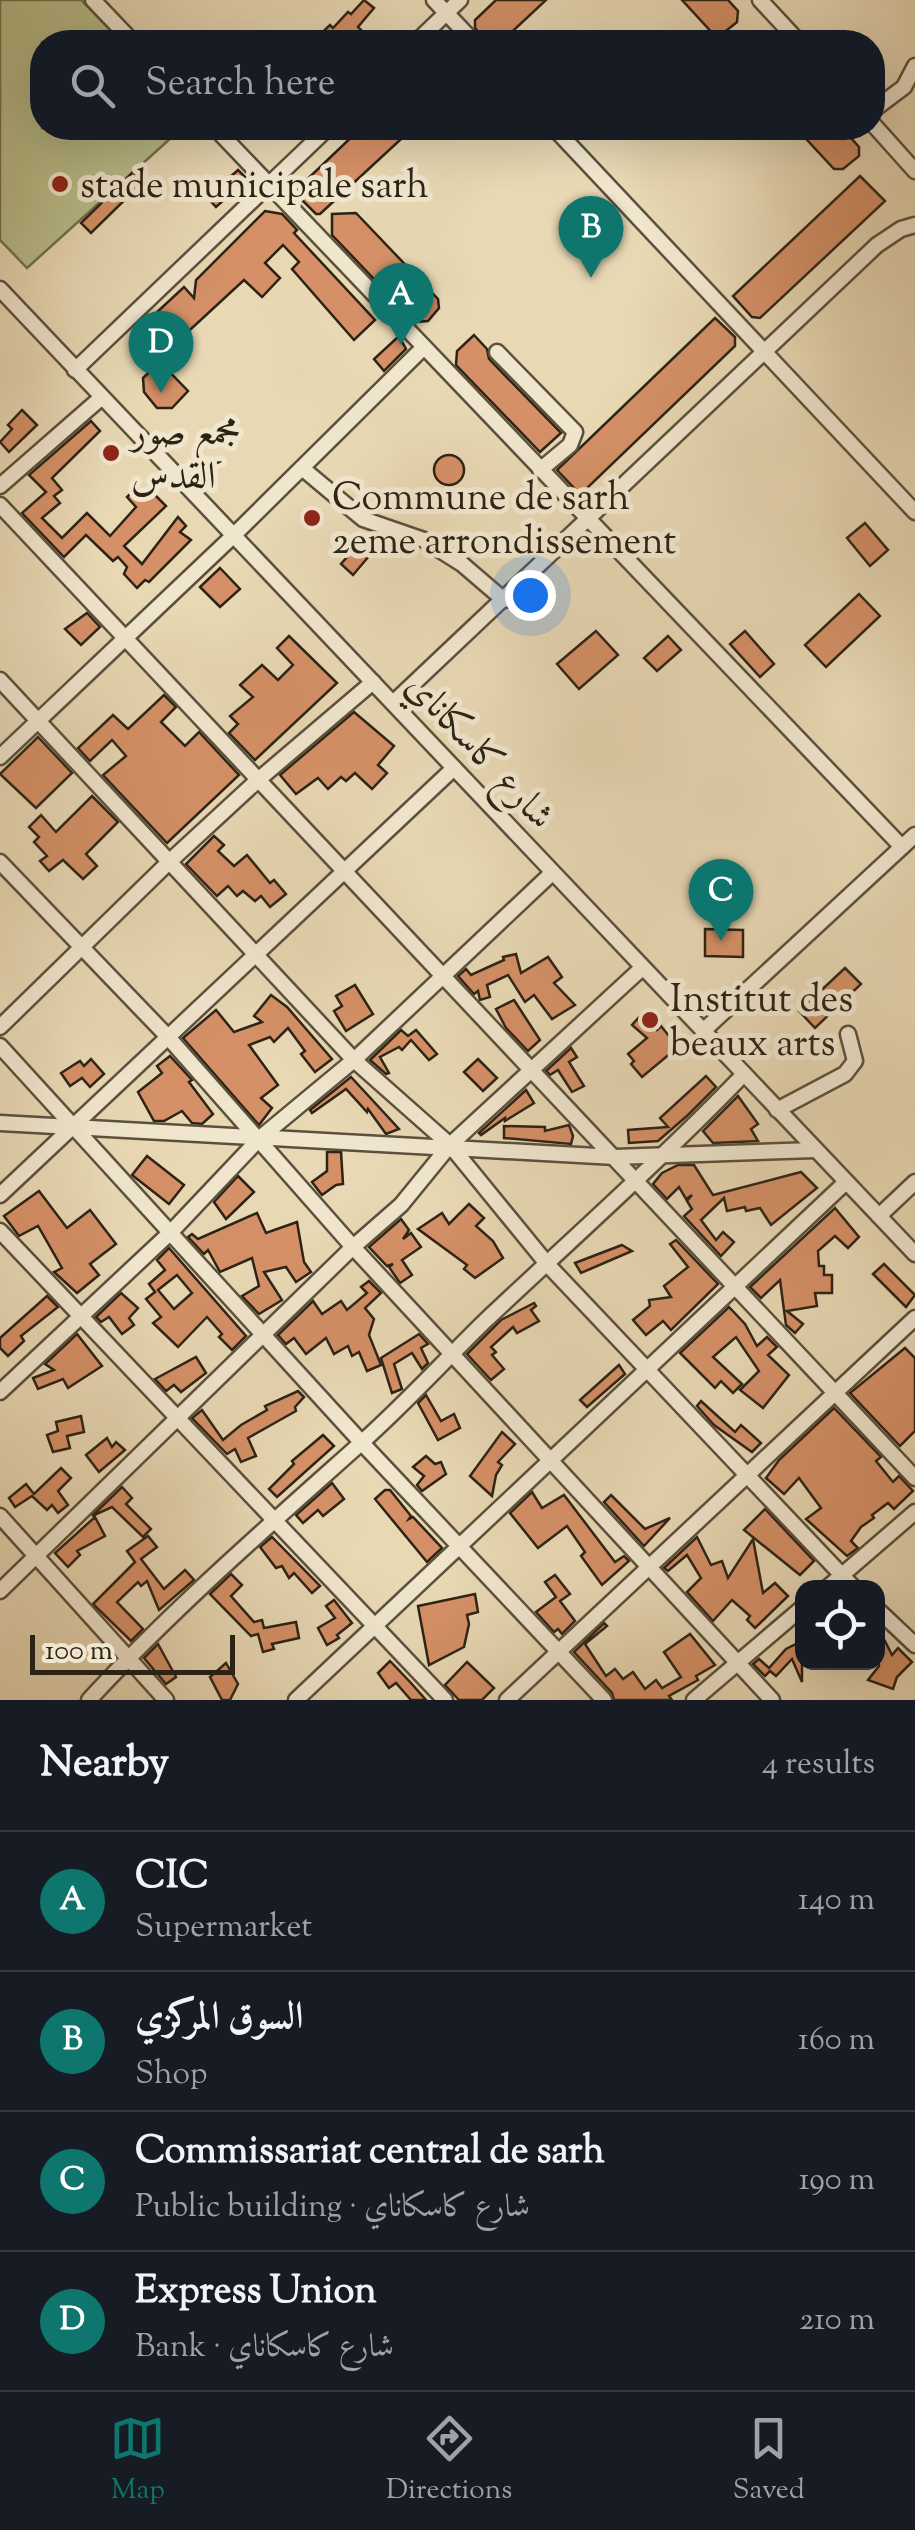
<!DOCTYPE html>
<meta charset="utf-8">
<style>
:root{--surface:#171b24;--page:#242831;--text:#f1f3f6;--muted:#9ea1a6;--line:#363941;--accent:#0f766e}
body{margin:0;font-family:"Sorts Mill Goudy",Amiri,serif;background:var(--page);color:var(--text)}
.controls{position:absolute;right:30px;bottom:30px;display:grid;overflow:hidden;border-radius:20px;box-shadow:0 10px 40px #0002}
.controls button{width:90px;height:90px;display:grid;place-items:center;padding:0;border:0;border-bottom:2px solid var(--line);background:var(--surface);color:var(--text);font:50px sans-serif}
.scale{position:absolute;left:30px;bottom:25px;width:205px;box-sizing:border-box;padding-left:10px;border:5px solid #2d2315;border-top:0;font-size:28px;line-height:35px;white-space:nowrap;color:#2d2315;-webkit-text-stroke:8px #f0e6ce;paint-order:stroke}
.you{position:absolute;left:530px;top:595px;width:35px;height:35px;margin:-25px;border:8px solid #fff;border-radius:50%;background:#1a73e8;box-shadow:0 0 0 15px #1a73e833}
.badge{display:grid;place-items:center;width:65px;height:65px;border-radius:50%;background:var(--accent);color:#fff;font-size:32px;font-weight:700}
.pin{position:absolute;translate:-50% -82px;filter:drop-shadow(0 2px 5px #0008)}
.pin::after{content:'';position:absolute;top:52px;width:35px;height:30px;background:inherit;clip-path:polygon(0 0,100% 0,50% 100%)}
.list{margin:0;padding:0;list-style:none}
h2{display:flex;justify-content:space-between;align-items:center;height:130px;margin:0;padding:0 40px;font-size:42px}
h2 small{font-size:32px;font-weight:400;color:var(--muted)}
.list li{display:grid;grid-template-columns:65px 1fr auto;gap:30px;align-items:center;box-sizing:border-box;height:140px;padding:0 40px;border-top:2px solid var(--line)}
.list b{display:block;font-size:38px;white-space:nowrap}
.list p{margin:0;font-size:32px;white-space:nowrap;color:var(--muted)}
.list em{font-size:32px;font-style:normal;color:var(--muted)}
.icon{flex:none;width:55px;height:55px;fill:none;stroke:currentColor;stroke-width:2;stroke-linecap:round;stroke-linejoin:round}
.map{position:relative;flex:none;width:915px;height:1700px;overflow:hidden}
.search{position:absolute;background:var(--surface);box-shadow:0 10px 40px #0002;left:30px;right:30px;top:30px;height:110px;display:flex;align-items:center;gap:25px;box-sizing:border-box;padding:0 35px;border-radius:40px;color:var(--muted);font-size:38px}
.sheet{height:690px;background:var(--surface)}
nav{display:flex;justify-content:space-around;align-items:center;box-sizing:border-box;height:140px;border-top:2px solid var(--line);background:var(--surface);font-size:28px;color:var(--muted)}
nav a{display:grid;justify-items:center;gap:5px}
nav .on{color:var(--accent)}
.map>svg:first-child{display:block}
.green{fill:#b9be8b;stroke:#737050;stroke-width:2.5}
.building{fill:#d59067;stroke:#2d2315;stroke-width:2.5;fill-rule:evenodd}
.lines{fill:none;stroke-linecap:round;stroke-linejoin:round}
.minor-casing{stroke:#5c503d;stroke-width:19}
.minor{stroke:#f0e6ce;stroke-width:14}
.poi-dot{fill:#8f2418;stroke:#f0e6ce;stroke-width:4}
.labels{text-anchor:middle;stroke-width:10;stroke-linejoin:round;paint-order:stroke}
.poi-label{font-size:38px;fill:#2d2315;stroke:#f0e6ce;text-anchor:start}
.street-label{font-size:38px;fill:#2d2315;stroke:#f0e6ce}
</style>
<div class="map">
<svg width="915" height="1700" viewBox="0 0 915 1700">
<rect width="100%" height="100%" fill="#e8d8b4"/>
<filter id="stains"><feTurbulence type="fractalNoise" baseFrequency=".002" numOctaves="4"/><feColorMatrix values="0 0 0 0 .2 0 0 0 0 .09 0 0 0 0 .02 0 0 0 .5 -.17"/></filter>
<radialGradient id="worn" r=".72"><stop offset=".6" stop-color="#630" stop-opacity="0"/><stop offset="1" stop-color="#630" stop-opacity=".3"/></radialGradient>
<!-- green -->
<polygon class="green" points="0,0 81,0 122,42 42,42 42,128 182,128 27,268 0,240"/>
<!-- building -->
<g class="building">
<polygon points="364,0 374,8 358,27 363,32 354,42 312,42 330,25 333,28 348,12 351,14"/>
<polygon points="496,0 546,0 501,42 488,42 475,28 475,20"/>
<polygon points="682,0 728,0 738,11 737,22 717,38"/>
<polygon points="361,128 413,128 320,214 316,214 298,196 298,188"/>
<polygon points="796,128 842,128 859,147 859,156 843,169 834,169"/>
<polygon points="238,170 247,179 216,207 207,197"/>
<polygon points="133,172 143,182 91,233 81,223"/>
<polygon points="860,176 885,201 760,318 752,317 733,296"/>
<polygon points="265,211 282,214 297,230 294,233 375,320 354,340 292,269 299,262 283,245 265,263 280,278 262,297 244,280 165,353 152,338 148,342 139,332 141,327 184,287 194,298 196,280"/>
<polygon points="356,213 438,299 439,308 428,321 415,322 332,235 332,214"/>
<polygon points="715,318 735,337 735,346 583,492 577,491 557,470"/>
<polygon points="474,335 487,349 489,359 561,433 540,452 456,365 457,351"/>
<polygon points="399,336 406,349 384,371 374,359"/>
<polygon points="160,362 188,391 172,408 157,408 144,392 143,378"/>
<polygon points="22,410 37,425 9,452 0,442 12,429 8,425"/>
<polygon points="91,421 100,431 52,478 62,490 54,496 60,503 42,518 62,538 87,513 110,536 136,507 127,497 135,489 146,499 153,493 166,506 124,546 142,564 178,517 186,526 180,532 191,540 149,582 145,580 137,588 124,574 127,567 118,557 113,561 86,535 64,557 22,513 46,492 29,475"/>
<circle cx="449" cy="470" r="15"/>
<polygon points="865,523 888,550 870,566 847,538"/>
<polygon points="363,539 375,549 353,575 341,564"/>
<polygon points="220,568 240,589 220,607 200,587"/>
<polygon points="859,594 880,616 826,667 805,645"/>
<polygon points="87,613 100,627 81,645 65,629"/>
<polygon points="596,631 618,655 579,689 557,664"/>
<polygon points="745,631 774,664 760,677 730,644"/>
<polygon points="289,636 337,683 255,760 229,733 238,724 230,716 253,697 240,685 262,665 278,680 293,665 277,648"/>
<polygon points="668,636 681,650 657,671 644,658"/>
<polygon points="164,695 176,707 161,722 185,746 199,732 239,775 167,843 103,775 126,756 112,740 90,761 78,748 113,715 128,729"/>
<polygon points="354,712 394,746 378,765 387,773 372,789 355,773 346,781 341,777 328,789 318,778 296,794 280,775"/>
<polygon points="38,737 72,773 36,808 0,774"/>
<polygon points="92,796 118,822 86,854 97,866 83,879 63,860 49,871 40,861 47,856 34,842 39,837 29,827 41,815 56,832"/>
<polygon points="214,836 224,845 218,851 234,866 247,855 270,883 274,880 286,894 270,907 261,896 255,901 243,891 237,896 228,886 217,896 186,864"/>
<polygon points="705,929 743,930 743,957 705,956"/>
<polygon points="516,954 521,973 548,957 562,977 554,983 575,1005 552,1019 534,995 525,1002 508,975 487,985 490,997 480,1000 478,991 474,994 458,976 466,969 471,975 504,960 503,957"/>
<polygon points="845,968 861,984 815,1028 799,1011"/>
<polygon points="355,985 373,1014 346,1031 334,1011 342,1006 336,996"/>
<polygon points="271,995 287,1007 332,1059 315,1072 301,1054 305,1051 288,1028 274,1042 270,1037 249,1045 278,1085 261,1098 272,1108 259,1125 183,1038 216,1010 234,1032 262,1022 254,1016"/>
<polygon points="514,1000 540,1040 528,1051 506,1028 496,1009"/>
<polygon points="641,1015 657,1030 661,1026 678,1047 642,1077 631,1064 634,1061 628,1054 647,1038 632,1025"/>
<polygon points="401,1030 408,1036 416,1030 437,1054 429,1060 411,1040 402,1050 399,1047 380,1057 389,1073 386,1074 370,1060"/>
<polygon points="571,1048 577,1057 569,1062 584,1086 572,1092 558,1070 550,1075 546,1071"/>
<polygon points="170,1056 192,1080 189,1082 213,1114 202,1124 192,1123 182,1111 164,1121 154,1121 138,1092 162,1073 157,1066"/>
<polygon points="91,1059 104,1074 90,1087 82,1078 70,1086 61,1073 80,1061 84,1066"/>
<polygon points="478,1059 497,1078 483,1091 464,1072"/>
<polygon points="706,1076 716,1087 688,1115 658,1141 629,1143 628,1130 668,1127 660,1118"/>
<polygon points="351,1077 364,1091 399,1129 386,1134 368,1109 367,1112 346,1089 312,1113 310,1110"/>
<polygon points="526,1090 534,1103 505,1121 505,1118 481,1135 479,1133"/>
<polygon points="738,1096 758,1124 751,1129 758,1141 713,1143 703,1131"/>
<polygon points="569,1125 573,1136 571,1144 504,1138 504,1126 545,1127 545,1131"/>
<polygon points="327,1152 341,1152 343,1184 336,1185 322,1195 312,1182 327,1171"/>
<polygon points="147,1156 184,1185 169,1204 132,1175"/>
<polygon points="678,1165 694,1165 713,1195 801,1172 817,1188 771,1225 760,1208 746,1211 745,1207 727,1211 724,1198 701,1220 716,1240 723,1232 734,1242 721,1256 684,1216 692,1209 687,1201 692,1195 686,1199 679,1187 667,1199 653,1184 662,1173"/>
<polygon points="238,1176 254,1192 226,1219 214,1202"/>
<polygon points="39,1191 67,1228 90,1210 116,1244 90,1264 99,1275 77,1293 54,1272 62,1268 38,1226 19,1236 4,1216"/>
<polygon points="469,1204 484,1218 476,1226 493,1241 503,1258 475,1278 464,1269 467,1265 418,1229 442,1213 449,1224"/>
<polygon points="835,1208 859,1237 848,1248 835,1236 818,1251 819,1266 824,1266 824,1275 832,1275 832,1293 815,1293 817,1306 787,1311 803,1324 795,1333 786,1325 780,1280 761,1298 750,1287"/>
<polygon points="257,1213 266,1233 297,1222 304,1262 311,1272 296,1282 286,1267 264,1272 282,1300 259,1314 242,1296 259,1286 252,1258 220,1272 208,1250 204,1254 188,1237 192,1234 198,1239"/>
<polygon points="401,1219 409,1230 403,1239 411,1233 421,1247 402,1260 412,1275 400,1283 389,1267 393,1264 387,1266 369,1247"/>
<polygon points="676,1240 718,1284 671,1330 663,1321 646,1335 633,1320 650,1306 649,1300 671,1297 664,1286 688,1267 670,1244"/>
<polygon points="622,1245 632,1251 581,1273 575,1263"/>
<path d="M 169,1248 L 246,1336 L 232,1350 L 219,1337 L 222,1334 L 207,1317 L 178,1347 L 153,1323 L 161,1317 L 146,1299 L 155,1292 L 149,1284 L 165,1270 L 157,1260 ZM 177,1275 L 192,1293 L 174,1309 L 158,1290 Z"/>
<polygon points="884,1264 915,1295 906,1307 873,1274"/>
<polygon points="369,1281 381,1293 365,1308 374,1319 369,1335 381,1365 367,1371 359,1352 352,1356 348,1346 334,1354 326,1338 306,1354 294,1338 286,1344 278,1335 313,1301 322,1314 341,1301 347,1310 367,1293 361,1287"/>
<polygon points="121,1293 138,1308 129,1318 134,1325 122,1334 109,1317 101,1322 96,1317"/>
<polygon points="47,1296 58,1307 21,1336 24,1341 8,1356 0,1348 0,1338"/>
<polygon points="534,1303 536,1306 531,1310 539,1321 517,1333 513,1327 491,1347 496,1352 492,1355 504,1369 491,1380 467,1354 501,1320"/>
<polygon points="729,1307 745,1324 757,1346 767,1337 777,1347 768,1355 789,1375 763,1408 740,1390 759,1371 736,1337 713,1357 742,1384 733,1393 721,1381 715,1388 680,1353"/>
<polygon points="77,1334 102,1366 68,1388 63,1379 38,1389 33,1378 54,1370 45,1364"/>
<polygon points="419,1334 428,1344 421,1348 428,1363 422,1369 412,1353 394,1364 402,1389 392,1393 381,1358"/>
<polygon points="905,1348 915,1358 915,1431 900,1446 850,1393"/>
<polygon points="196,1357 206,1373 181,1392 174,1385 166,1391 155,1379"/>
<polygon points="619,1365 625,1374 587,1407 580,1400"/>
<polygon points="298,1391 304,1397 295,1407 296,1411 248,1438 256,1456 241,1462 235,1449 227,1454 192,1418 202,1410 223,1440 241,1425 267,1410 265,1406"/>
<polygon points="426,1395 441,1421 454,1414 460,1428 438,1440 418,1403"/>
<polygon points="701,1401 735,1432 741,1425 761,1443 752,1452 714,1425 697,1406"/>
<polygon points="834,1408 881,1457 876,1461 893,1482 899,1476 913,1491 894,1509 888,1503 872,1515 874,1518 861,1527 851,1541 858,1548 847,1556 806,1519 821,1508 799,1478 784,1494 766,1478 779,1460"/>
<polygon points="81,1416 84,1432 67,1436 70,1448 53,1452 47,1435 58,1431 56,1422"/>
<polygon points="502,1432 515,1444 498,1462 502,1465 496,1475 492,1496 470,1476"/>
<polygon points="323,1435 334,1446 277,1497 269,1489 294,1464 292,1461"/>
<polygon points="107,1438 112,1447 116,1442 125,1450 99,1472 86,1455"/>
<polygon points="426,1456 435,1464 441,1462 446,1474 422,1491 417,1485 424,1476 413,1467"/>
<polygon points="61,1468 71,1478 58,1491 68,1505 58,1513 52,1505 47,1510 32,1496 15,1507 9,1498 26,1484 34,1494"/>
<polygon points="332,1483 344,1499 323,1516 318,1510 303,1523 296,1515"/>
<polygon points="122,1487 132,1498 126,1504 151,1529 143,1537 112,1507 92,1516"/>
<polygon points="385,1490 390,1490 411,1516 409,1519 413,1517 442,1548 427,1562 375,1499"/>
<polygon points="532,1492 542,1508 564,1495 615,1562 624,1556 629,1561 602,1585 581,1556 585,1552 567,1526 538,1548 510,1513"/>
<polygon points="611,1495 645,1529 670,1518 644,1546 604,1502"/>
<polygon points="765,1509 814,1561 800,1575 744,1530"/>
<polygon points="95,1517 105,1536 77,1551 80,1555 68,1567 55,1553"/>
<polygon points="148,1536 157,1547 141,1559 164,1589 185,1570 194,1580 159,1610 147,1581 141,1586 138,1582 117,1602 143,1629 131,1641 93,1604 135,1562 127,1551"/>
<polygon points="272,1537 320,1586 312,1593 294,1573 289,1578 282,1566 276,1568 260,1547"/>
<polygon points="697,1537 711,1565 722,1561 728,1578 753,1539 763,1593 775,1583 788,1596 755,1628 747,1620 750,1616 732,1600 713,1621 687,1592 701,1578 687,1555 668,1571 664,1568"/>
<polygon points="231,1574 242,1585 231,1596 254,1622 262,1620 264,1628 296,1622 299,1638 272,1644 274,1649 263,1652 258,1634 251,1636 210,1594"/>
<polygon points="555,1575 570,1594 560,1601 575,1621 562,1634 558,1629 554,1632 536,1612 556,1597 545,1582"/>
<polygon points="475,1594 478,1612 467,1615 469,1624 464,1647 429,1665 418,1606"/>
<polygon points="334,1600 352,1623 337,1635 339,1638 327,1645 318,1628 335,1618 326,1606"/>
<polygon points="604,1623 607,1626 585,1644 606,1676 615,1669 623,1679 633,1672 645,1689 656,1680 662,1688 681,1677 664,1652 690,1634 715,1665 696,1676 698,1680 669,1696 672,1700 614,1700 612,1693 574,1652"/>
<polygon points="802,1641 802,1682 792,1659 776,1676 770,1671 765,1676 753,1664 759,1659 769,1668 786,1649"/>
<polygon points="885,1641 892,1655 898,1648 912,1662 897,1677 893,1689 868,1680 879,1666 878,1645"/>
<polygon points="158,1644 176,1677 166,1684 144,1658"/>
<polygon points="390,1661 411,1683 426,1700 411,1700 396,1683 389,1688 378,1673"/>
<polygon points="467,1662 494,1688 482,1700 459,1700 445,1685"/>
<polygon points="226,1663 238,1684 230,1700 222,1700 210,1677"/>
</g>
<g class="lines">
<defs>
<g id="minor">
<polyline points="93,0 133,42"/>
<polyline points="434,0 474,42"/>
<polyline points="760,0 799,42"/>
<polyline points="416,42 460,0"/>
<polyline points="872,111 904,87 915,66"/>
<polyline points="872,123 915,171"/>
<polyline points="215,128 902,847"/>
<polyline points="554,128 915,512"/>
<polyline points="0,289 915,1254"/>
<polyline points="497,352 575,432 570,445 540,470"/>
<polyline points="75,370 328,128"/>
<polyline points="302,468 363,519 424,540 462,564 504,600"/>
<polyline points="0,486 102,397"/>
<polyline points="0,505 915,1478"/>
<polyline points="0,680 354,1060 450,1145 548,1265 854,1588"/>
<polyline points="393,703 877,245 901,229 915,225"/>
<polyline points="0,757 233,536 424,347"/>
<polyline points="0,862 168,1037 353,1247 772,1700"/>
<polyline points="0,1027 169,862 258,780 373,682"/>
<polyline points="703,1031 915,835"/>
<polyline points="0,1046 362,1443 604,1700"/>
<polyline points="777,1110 845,1074 855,1061 848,1034"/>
<polyline points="0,1123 615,1157 815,1150"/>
<polyline points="0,1195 454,768"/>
<polyline points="879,1216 915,1182"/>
<polyline points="0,1231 445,1700"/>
<polyline points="0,1392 171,1232 260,1138 354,1060 552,873"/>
<polyline points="0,1516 166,1700"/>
<polyline points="827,1588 915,1512"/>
<polyline points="0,1591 353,1247 401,1205 450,1145 642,968"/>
<polyline points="878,1610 915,1645"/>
<path d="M 89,1700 C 174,1608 267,1527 360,1444 C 404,1405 443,1362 485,1321 C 572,1239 661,1160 744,1074"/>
<polyline points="296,1700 846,1182"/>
<polyline points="507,1700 915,1318"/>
<polyline points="694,1700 802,1608"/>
</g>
</defs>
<!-- minor casing -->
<use href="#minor" class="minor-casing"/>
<!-- minor -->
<use href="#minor" class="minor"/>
</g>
<!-- markers -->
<g class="poi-dot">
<circle cx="60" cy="184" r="10"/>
<circle cx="111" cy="453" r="10"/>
<circle cx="312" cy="518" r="10"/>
<circle cx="650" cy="1020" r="10"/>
</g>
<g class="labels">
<!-- poi labels -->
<g class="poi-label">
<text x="80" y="197">stade municipale sarh</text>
<text x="131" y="444">مجمع صور<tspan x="131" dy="44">القدس</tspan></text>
<text x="332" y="509">Commune de sarh<tspan x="332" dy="44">2eme arrondissement</tspan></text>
<text x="670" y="1011">Institut des<tspan x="670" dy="44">beaux arts</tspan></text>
</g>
<!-- street labels -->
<g class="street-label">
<text transform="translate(481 750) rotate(47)" y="13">شارع كاسكاناي</text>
</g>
</g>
<rect width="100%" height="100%" filter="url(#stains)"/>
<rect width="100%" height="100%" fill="url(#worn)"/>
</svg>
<div class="controls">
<button><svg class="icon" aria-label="locate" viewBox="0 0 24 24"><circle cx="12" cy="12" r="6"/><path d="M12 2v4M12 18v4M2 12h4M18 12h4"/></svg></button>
</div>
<div class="scale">100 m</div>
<div class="you"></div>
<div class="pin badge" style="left:401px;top:345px">A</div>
<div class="pin badge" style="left:591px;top:278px">B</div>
<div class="pin badge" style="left:721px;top:941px">C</div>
<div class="pin badge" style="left:161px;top:393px">D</div>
<div class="search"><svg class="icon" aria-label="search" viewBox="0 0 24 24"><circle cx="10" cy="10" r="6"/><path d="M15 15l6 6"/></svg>Search here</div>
</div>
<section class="sheet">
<h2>Nearby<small>4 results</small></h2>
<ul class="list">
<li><span class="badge">A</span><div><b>CIC</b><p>Supermarket</p></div><em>140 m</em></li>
<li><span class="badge">B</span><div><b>السوق المركزي</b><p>Shop</p></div><em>160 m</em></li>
<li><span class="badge">C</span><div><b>Commissariat central de sarh</b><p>Public building · شارع كاسكاناي</p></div><em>190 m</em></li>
<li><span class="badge">D</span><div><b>Express Union</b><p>Bank · شارع كاسكاناي</p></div><em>210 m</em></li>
</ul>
</section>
<nav>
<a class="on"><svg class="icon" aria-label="map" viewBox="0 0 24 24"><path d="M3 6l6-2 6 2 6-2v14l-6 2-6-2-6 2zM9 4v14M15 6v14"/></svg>Map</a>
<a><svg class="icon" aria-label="directions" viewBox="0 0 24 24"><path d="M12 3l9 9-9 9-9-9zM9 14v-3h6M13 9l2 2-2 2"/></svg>Directions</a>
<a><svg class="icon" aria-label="saved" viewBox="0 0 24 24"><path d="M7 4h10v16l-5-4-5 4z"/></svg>Saved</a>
</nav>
